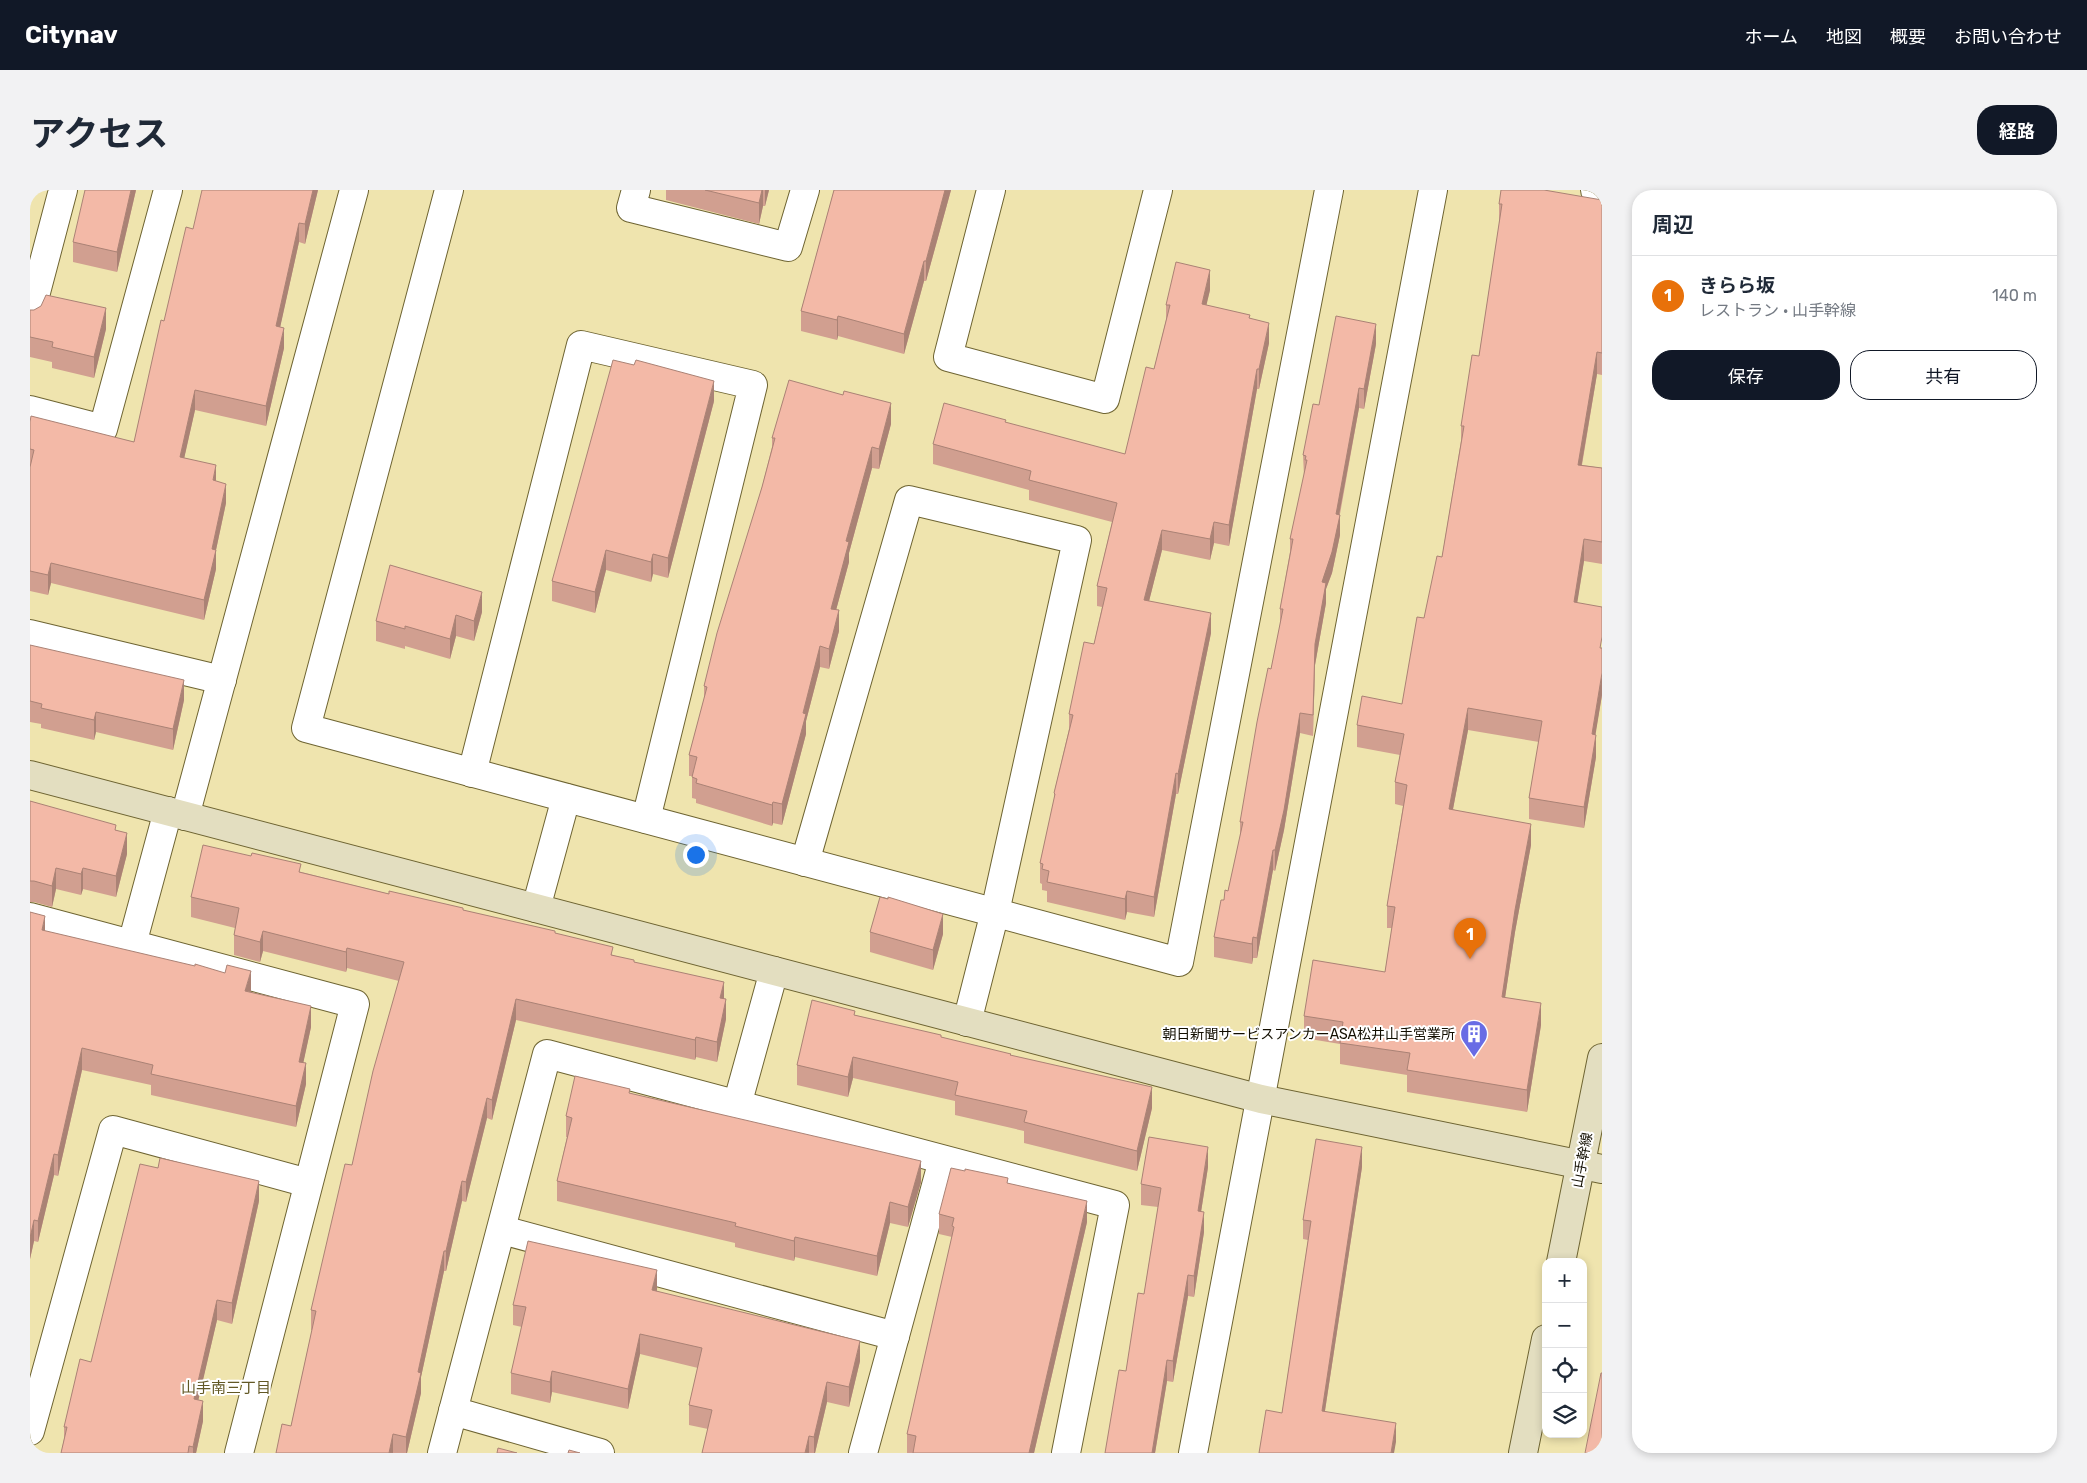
<!DOCTYPE html>
<html lang="ja">
<meta charset="utf-8">
<style>
:root{--surface:#fff;--page:#f2f2f3;--text:#1f2937;--muted:#747a83;--line:#e0e1e3;--accent:#111827}
body{margin:0;font-family:Rubik,"Noto Sans JP",sans-serif;background:var(--page);color:var(--text)}
.controls{position:absolute;right:15px;bottom:15px;display:grid;overflow:hidden;border-radius:10px;box-shadow:0 2px 8px #0003}
.controls button{width:45px;height:45px;display:grid;place-items:center;padding:0;border:0;border-bottom:1px solid var(--line);background:var(--surface);color:var(--text);font:25px sans-serif}
.you{position:absolute;left:665px;top:664px;width:18px;height:18px;margin:-12px;border:4px solid #fff;border-radius:50%;background:#1a73e8;box-shadow:0 0 0 8px #1a73e833}
.badge{display:grid;place-items:center;width:32px;height:32px;border-radius:50%;background:var(--accent);color:#fff;font-size:16px;font-weight:700}
.pin{position:absolute;translate:-50% -41px;filter:drop-shadow(0 1px 2px #0008)}
.pin::after{content:'';position:absolute;top:26px;width:18px;height:15px;background:inherit;clip-path:polygon(0 0,100% 0,50% 100%)}
.list{margin:0;padding:0;list-style:none}
h2{display:flex;justify-content:space-between;align-items:center;height:65px;margin:0;padding:0 20px;font-size:21px}
h2 small{font-size:16px;font-weight:400;color:var(--muted)}
.list li{display:grid;grid-template-columns:32px 1fr auto;gap:15px;align-items:center;box-sizing:border-box;height:80px;padding:0 20px;border-top:1px solid var(--line)}
.list b{display:block;font-size:19px;white-space:nowrap}
.list p{margin:0;font-size:16px;white-space:nowrap;color:var(--muted)}
.list em{font-size:16px;font-style:normal;color:var(--muted)}
.actions{display:flex;gap:10px;padding:15px 20px}
.actions a{flex:1;padding:11px 0;border:1px solid var(--accent);border-radius:20px;text-align:center;font-size:18px;color:var(--accent)}
.actions .main{background:var(--accent);color:#fff}
.icon{flex:none;width:28px;height:28px;fill:none;stroke:currentColor;stroke-width:2;stroke-linecap:round;stroke-linejoin:round}
.map{position:relative;flex:none;width:1572px;height:1263px;overflow:hidden;border-radius:20px}
header{display:flex;align-items:center;gap:30px;box-sizing:border-box;height:70px;padding:0 25px;background:var(--accent);color:#fff}
header strong{font-size:24px}
nav{display:flex;gap:28px;margin-inline-start:auto;font-size:18px}
.intro{display:flex;align-items:center;justify-content:space-between;box-sizing:border-box;height:120px;padding:0 30px}
h1{margin:0;font-size:35px}
.button{padding:12px 22px;border-radius:20px;background:var(--accent);color:#fff;font-size:18px;font-weight:700}
main{display:flex;gap:30px;padding:0 30px}
aside{flex:1;background:var(--surface);border-radius:20px;box-shadow:0 2px 8px #0003}
.map>svg:first-child{display:block}
.lines{fill:none;stroke-linecap:round;stroke-linejoin:round}
.street-casing{stroke:#6e6432;stroke-width:30}
.secondary-casing{stroke:#6e6432;stroke-width:30}
.street{stroke:#fff;stroke-width:28}
.secondary{stroke:#e3dec0;stroke-width:28}
.wall{fill:#d19f90}
.shaded-wall{fill:#aa8275}
.building{fill:#f3b9a7;stroke:#aa8275}
.labels{text-anchor:middle;stroke-width:4;stroke-linejoin:round;paint-order:stroke}
.poi-label{font-size:14px;fill:#120e00;stroke:#fff;text-anchor:end}
.street-label{font-size:14px;fill:#120e00;stroke:#fff}
.neighbourhood-label{font-size:15px;fill:#625825;stroke:#fff}
</style>
<header>
<strong>Citynav</strong>
<nav><a>ホーム</a><a>地図</a><a>概要</a><a>お問い合わせ</a></nav>
</header>
<div class="intro"><h1>アクセス</h1><a class="button">経路</a></div>
<main>
<div class="map">
<svg width="1572" height="1263" viewBox="0 0 1572 1263">
<rect width="100%" height="100%" fill="#efe4ae"/>
<g class="lines">
<defs>
<g id="street">
<polyline points="419,0 276,538 1149,772 1299,0"/>
<polyline points="606,0 601,18 758,57 775,0"/>
<polyline points="961,0 918,167 1075,209 1128,0"/>
<polyline points="1565,0 1572,1"/>
<polyline points="0,125 33,0"/>
<polyline points="0,220 73,239 138,0"/>
<polyline points="0,444 192,490"/>
<polyline points="442,583 551,155 723,195 616,629"/>
<polyline points="155,626 324,0"/>
<polyline points="775,672 879,310 1047,350 965,722 937,832"/>
<polyline points="506,718 536,608"/>
<polyline points="0,727 325,814 209,1263"/>
<polyline points="102,754 138,621"/>
<polyline points="707,915 744,781"/>
<polyline points="472,1040 865,1146"/>
<polyline points="423,1221 570,1263"/>
<polyline points="0,1241 83,940 278,993"/>
<polyline points="412,1263 517,864 1085,1015 1036,1263"/>
<polyline points="833,1263 913,970"/>
<polyline points="1163,1263 1403,0"/>
</g>
<g id="secondary">
<polyline points="0,585 1231,909 1572,979"/>
<polyline points="1531,1072 1572,868"/>
<polyline points="1493,1263 1516,1149"/>
</g>
</defs>
<!-- street casing -->
<use href="#street" class="street-casing"/>
<!-- secondary casing -->
<use href="#secondary" class="secondary-casing"/>
<!-- street -->
<use href="#street" class="street"/>
<!-- secondary -->
<use href="#secondary" class="secondary"/>
</g>
<!-- wall -->
<g class="wall">
<polygon points="106,0 87,82 43,72 43,52"/>
<polygon points="288,0 275,54 269,52 250,137 254,158 236,236 165,220 154,268 186,291 196,313 186,360 186,379 174,430 21,393 18,405 0,401 0,232 104,252 134,131 163,39"/>
<polygon points="636,0 739,0 735,16 733,16 729,34 636,10"/>
<polygon points="804,0 921,0 896,91 894,91 874,164 808,146 807,150 771,141 771,121"/>
<polygon points="1572,10 1572,185 1567,184 1552,275 1572,278 1572,374 1554,371 1547,412 1572,505 1565,545 1566,567 1554,638 1499,629 1499,608 1509,552 1438,540 1423,619 1501,655 1485,742 1475,807 1511,835 1497,922 1377,902 1377,885 1310,874 1310,854 1274,848 1274,826 1355,782 1362,738 1357,738 1357,716 1373,616 1365,614 1365,592 1370,565 1327,557 1327,535 1372,514 1394,428 1412,367 1431,251 1431,236 1449,166 1469,35 1469,14"/>
<polygon points="1180,100 1176,115 1220,128 1239,153 1229,199 1227,199 1199,356 1184,353 1180,370 1132,360 1119,411 1181,443 1148,604 1146,604 1124,727 1097,722 1095,730 1017,712 1017,701 1012,700 1012,694 1010,693 1010,673 1024,612 1024,603 1039,539 1039,524 1064,454 1072,417 1067,416 1067,396 1082,332 999,310 999,300 903,274 903,254 1095,264 1124,179 1136,130 1136,115"/>
<polygon points="0,120 76,139 64,188 22,178 22,172 0,167"/>
<polygon points="1346,154 1334,219 1329,218 1310,324 1310,345 1302,383 1296,399 1296,413 1285,475 1283,546 1270,543 1254,640 1245,681 1243,680 1227,768 1223,768 1222,774 1184,767 1184,747 1194,710 1198,701 1210,648 1210,632 1250,435 1250,419 1260,362 1260,349 1274,286 1273,265 1289,215"/>
<polygon points="684,211 638,388 623,384 621,392 576,380 565,423 522,411 522,391"/>
<polygon points="861,234 849,279 842,278 819,363 819,372 806,420 809,441 799,479 790,477 776,531 776,544 752,635 743,633 742,636 666,613 666,609 662,608 662,586 659,586 659,565 674,510 674,496 732,297 742,257 742,248"/>
<polygon points="452,422 444,451 426,446 420,469 375,456 375,459 346,451 346,431"/>
<polygon points="0,455 154,510 143,560 66,542 64,550 11,538 11,534 0,532"/>
<polygon points="0,611 86,640 97,664 86,707 53,699 51,705 26,699 22,717 4,712 0,712"/>
<polygon points="221,666 271,682 359,704 433,720 525,743 583,765 604,772 694,808 696,829 687,872 666,867 665,870 486,830 462,930 457,928 436,1012 432,1011 416,1081 414,1081 391,1187 391,1203 377,1263 246,1263 261,1236 282,1140 281,1140 281,1120 322,975 369,791 317,778 316,782 233,761 230,772 204,765 204,745 205,738 161,727 161,707"/>
<polygon points="0,722 15,741 221,802 281,837 273,873 276,894 266,937 121,905 121,895 52,880 28,986 24,985 8,1052 4,1051 0,1069"/>
<polygon points="840,742 913,744 903,780 840,762"/>
<polygon points="825,825 981,866 1122,918 1107,981 994,953 994,941 925,925 925,911 823,888 818,907 767,895 767,875"/>
<polygon points="600,903 891,992 878,1037 860,1033 847,1086 765,1067 764,1071 705,1057 705,1053 527,1011 527,991 537,947 536,947 536,926"/>
<polygon points="1178,977 1171,1022 1174,1042 1164,1107 1158,1106 1143,1192 1137,1191 1125,1263 1075,1263 1096,1181 1114,1104 1128,1017 1111,1015 1111,994"/>
<polygon points="1332,977 1295,1221 1366,1252 1252,1223 1278,1050 1273,1049 1273,1030"/>
<polygon points="978,993 1057,1032 1004,1263 877,1263 877,1244 922,1047 909,1044 909,1024"/>
<polygon points="229,1011 202,1134 187,1130 168,1210 173,1231 166,1263 31,1263 34,1249 34,1237 61,1172"/>
<polygon points="627,1101 830,1171 819,1217 797,1212 785,1263 672,1263 678,1239 659,1235 659,1215 668,1178 610,1164 598,1219 522,1202 520,1213 481,1204 481,1183 492,1137 483,1135 483,1115"/>
</g>
<!-- shaded-wall -->
<g class="shaded-wall">
<polygon points="101,0 106,0 87,82 87,62"/>
<polygon points="283,0 288,0 275,54 275,34"/>
<polygon points="732,0 733,0 733,16 729,34 729,13"/>
<polygon points="735,0 739,0 735,16"/>
<polygon points="915,0 921,0 896,91 896,71"/>
<polygon points="269,33 269,52 246,156 246,136"/>
<polygon points="894,71 894,91 874,164 874,144"/>
<polygon points="1180,80 1180,100 1172,134 1172,114"/>
<polygon points="76,118 76,139 64,188 64,167"/>
<polygon points="808,126 808,146 807,150 807,130"/>
<polygon points="1239,133 1239,153 1229,199 1229,179"/>
<polygon points="1346,134 1346,154 1334,219 1334,199"/>
<polygon points="254,138 254,158 236,236 236,216"/>
<polygon points="1567,162 1567,184 1548,296 1548,275"/>
<polygon points="1227,179 1227,199 1199,356 1199,335"/>
<polygon points="684,191 684,211 638,388 638,368"/>
<polygon points="1329,198 1329,218 1307,336 1310,325 1310,345 1302,383 1296,399 1296,413 1285,475 1283,546 1285,454 1292,392 1306,324"/>
<polygon points="165,200 165,220 150,287 150,267"/>
<polygon points="861,213 861,234 849,279 849,259"/>
<polygon points="842,257 842,278 819,363 819,372 801,439 801,419 816,351"/>
<polygon points="186,275 186,295 183,290"/>
<polygon points="196,294 196,313 183,374 186,360 186,379 174,430 174,410 182,359"/>
<polygon points="1184,332 1184,353 1180,370 1180,349"/>
<polygon points="1132,340 1132,360 1114,431 1114,410"/>
<polygon points="1554,349 1554,371 1544,433 1544,412"/>
<polygon points="576,360 576,380 565,423 565,402"/>
<polygon points="623,364 623,384 621,392 621,372"/>
<polygon points="21,373 21,393 18,405 18,385"/>
<polygon points="452,402 452,422 444,451 444,431"/>
<polygon points="809,420 809,441 799,479 799,459"/>
<polygon points="1181,423 1181,443 1148,604 1148,584"/>
<polygon points="426,425 426,446 420,469 420,449"/>
<polygon points="790,456 790,477 776,531 776,544 752,635 752,614 773,523"/>
<polygon points="1572,483 1572,505 1562,566 1562,544"/>
<polygon points="154,490 154,510 143,560 143,539"/>
<polygon points="1438,518 1438,540 1419,640 1419,619"/>
<polygon points="66,522 66,542 64,550 64,530"/>
<polygon points="1270,523 1270,543 1254,640 1245,681 1245,660"/>
<polygon points="1566,545 1566,567 1554,638 1554,617"/>
<polygon points="1146,583 1146,604 1124,727 1124,707"/>
<polygon points="743,612 743,633 742,636 742,615"/>
<polygon points="1501,634 1501,655 1485,742 1472,828 1472,807 1485,720"/>
<polygon points="97,643 97,664 86,707 86,686"/>
<polygon points="1243,660 1243,680 1227,768 1227,748"/>
<polygon points="26,678 26,699 22,717 22,696"/>
<polygon points="53,678 53,699 51,705 51,684"/>
<polygon points="1097,701 1097,722 1095,730 1095,709"/>
<polygon points="913,724 913,744 903,780 903,760"/>
<polygon points="15,726 15,747 12,740"/>
<polygon points="233,741 233,761 230,772 230,752"/>
<polygon points="1223,747 1223,768 1222,774 1222,754"/>
<polygon points="317,758 317,778 316,782 316,762"/>
<polygon points="221,781 221,802 215,801"/>
<polygon points="694,792 694,812 690,808"/>
<polygon points="486,809 486,830 462,930 462,910"/>
<polygon points="696,809 696,829 687,872 687,852"/>
<polygon points="1511,813 1511,835 1497,922 1497,900"/>
<polygon points="281,816 281,837 269,893 269,872"/>
<polygon points="666,847 666,867 665,870 665,850"/>
<polygon points="52,858 52,880 28,986 28,965"/>
<polygon points="823,867 823,888 818,907 818,887"/>
<polygon points="276,873 276,894 266,937 266,916"/>
<polygon points="1122,897 1122,918 1107,981 1107,961"/>
<polygon points="457,908 457,928 436,1012 436,992"/>
<polygon points="1178,957 1178,977 1168,1041 1168,1021"/>
<polygon points="1332,957 1332,977 1292,1240 1292,1221"/>
<polygon points="24,964 24,985 8,1052 8,1031"/>
<polygon points="891,971 891,992 878,1037 878,1017"/>
<polygon points="229,991 229,1011 202,1134 202,1113"/>
<polygon points="432,991 432,1011 416,1081 416,1061"/>
<polygon points="1057,1011 1057,1032 1004,1263 999,1263"/>
<polygon points="860,1012 860,1033 847,1086 847,1066"/>
<polygon points="1174,1022 1174,1042 1164,1107 1164,1086"/>
<polygon points="4,1030 4,1051 0,1069 0,1048"/>
<polygon points="765,1047 765,1067 764,1071 764,1051"/>
<polygon points="414,1061 414,1081 391,1187 391,1203 377,1263 376,1263 376,1247 388,1182"/>
<polygon points="627,1080 627,1100 622,1120 622,1100"/>
<polygon points="1158,1085 1158,1106 1143,1192 1143,1171"/>
<polygon points="187,1110 187,1130 164,1229 164,1209"/>
<polygon points="610,1144 610,1164 598,1219 598,1199"/>
<polygon points="830,1151 830,1171 819,1217 819,1197"/>
<polygon points="1137,1170 1137,1191 1125,1263 1122,1263"/>
<polygon points="522,1181 522,1202 520,1213 520,1192"/>
<polygon points="797,1192 797,1212 785,1263 784,1263 784,1247"/>
<polygon points="173,1211 173,1231 166,1263 163,1263 163,1257"/>
<polygon points="1366,1233 1366,1252 1364,1263 1361,1263"/>
<polygon points="363,1244 363,1263 359,1263"/>
<polygon points="779,1246 779,1263 775,1263"/>
</g>
<!-- building -->
<g class="building">
<polygon points="55,0 101,0 87,62 43,52"/>
<polygon points="172,0 283,0 275,34 269,33 246,136 254,138 236,216 165,200 150,267 186,275 183,290 196,294 182,359 186,360 174,410 21,373 18,385 0,381 0,277 4,260 0,259 0,232 1,226 104,252 131,130 134,131 156,37 163,39"/>
<polygon points="675,0 732,0 729,13"/>
<polygon points="804,0 915,0 896,71 894,71 874,144 808,126 807,130 771,121"/>
<polygon points="1471,0 1514,0 1572,10 1572,163 1567,162 1548,275 1572,278 1572,352 1554,349 1544,412 1572,417 1572,447 1570,458 1572,458 1572,483 1562,544 1566,545 1554,617 1499,608 1512,531 1438,518 1419,619 1501,634 1485,720 1472,807 1511,813 1497,900 1377,880 1380,863 1310,853 1313,832 1274,826 1283,770 1355,782 1365,717 1357,716 1377,595 1365,592 1374,544 1327,535 1332,506 1372,514 1387,427 1394,428 1407,366 1412,367 1434,236 1431,236 1442,165 1449,166 1472,14 1469,14"/>
<polygon points="1146,72 1180,80 1172,114 1220,125 1219,128 1239,133 1229,179 1227,179 1199,335 1184,332 1180,349 1132,340 1114,410 1181,423 1148,584 1146,583 1124,707 1097,701 1095,709 1017,692 1019,681 1012,679 1013,674 1010,673 1025,604 1024,603 1043,525 1039,524 1054,452 1064,454 1077,398 1067,396 1087,313 999,290 1001,281 903,254 914,213 976,230 975,232 1095,264 1116,177 1124,179 1140,115 1136,115"/>
<polygon points="16,105 76,118 64,167 22,157 23,152 0,147 0,120 4,120 11,116"/>
<polygon points="1306,126 1346,134 1334,199 1329,198 1307,319 1306,324 1310,325 1302,362 1292,392 1296,393 1285,454 1283,525 1270,523 1254,620 1245,660 1243,660 1227,748 1223,747 1222,754 1184,747 1191,710 1194,710 1195,700 1198,701 1213,632 1210,632 1227,532 1238,478 1241,479 1253,419 1250,419 1263,349 1260,349 1277,270 1275,270 1276,266 1273,265 1283,214 1289,215"/>
<polygon points="583,170 604,175 606,170 684,191 638,368 623,364 621,372 576,360 565,402 522,391"/>
<polygon points="759,190 813,205 814,201 861,213 849,259 842,257 816,351 819,352 801,419 809,420 799,459 790,456 773,523 776,524 752,614 743,612 742,615 666,593 667,589 662,587 667,567 659,565 677,497 674,496 687,443 732,297 745,248 742,248"/>
<polygon points="360,375 452,402 444,431 426,425 420,449 375,436 375,439 346,431"/>
<polygon points="0,455 154,490 143,539 66,522 64,530 11,518 12,514 0,511"/>
<polygon points="0,611 86,635 85,640 97,643 86,686 53,678 51,684 26,678 22,696 4,691 0,691"/>
<polygon points="173,655 221,666 222,663 271,674 269,682 359,704 359,701 433,718 433,720 525,741 525,743 583,757 581,765 604,770 604,772 694,792 690,808 696,809 687,852 666,847 665,850 486,809 462,910 457,908 436,992 432,991 416,1061 414,1061 388,1182 391,1183 376,1247 363,1244 359,1263 246,1263 252,1234 261,1236 286,1121 281,1120 315,974 322,975 343,881 374,772 317,758 316,762 233,741 230,752 204,745 209,718 161,707"/>
<polygon points="850,707 858,709 858,707 913,724 903,760 840,742"/>
<polygon points="0,722 15,726 12,740 165,776 165,774 195,783 197,775 221,781 215,801 281,816 269,872 276,873 266,916 121,884 123,875 52,858 28,965 24,964 8,1031 4,1030 0,1048"/>
<polygon points="782,810 825,821 824,825 911,845 911,847 981,864 980,865 1122,897 1107,961 994,932 997,921 925,905 928,892 823,867 818,887 767,875"/>
<polygon points="545,886 600,899 599,903 891,971 878,1017 860,1012 847,1066 765,1047 764,1051 705,1036 706,1033 527,991 542,928 536,926"/>
<polygon points="1119,947 1178,957 1168,1021 1174,1022 1164,1086 1158,1085 1143,1171 1137,1170 1122,1263 1075,1263 1089,1180 1096,1181 1108,1103 1114,1104 1131,998 1111,994"/>
<polygon points="1286,949 1332,957 1292,1221 1366,1233 1361,1263 1229,1263 1236,1220 1252,1223 1281,1031 1273,1030"/>
<polygon points="130,968 229,991 202,1113 187,1110 164,1209 173,1211 163,1257 159,1256 158,1263 31,1263 37,1237 34,1237 50,1169 61,1172 110,974 128,978"/>
<polygon points="921,978 935,981 935,979 978,988 977,993 1057,1011 999,1263 883,1263 886,1246 877,1244 924,1037 922,1036 924,1028 909,1024"/>
<polygon points="498,1051 627,1080 622,1100 830,1151 819,1197 797,1192 784,1247 779,1246 775,1263 672,1263 682,1220 659,1215 672,1158 610,1144 598,1199 522,1181 520,1192 481,1183 496,1117 483,1115"/>
<polygon points="1571,1183 1572,1183 1572,1263 1555,1263"/>
<polygon points="468,1258 487,1263 467,1263"/>
<polygon points="539,1260 550,1263 538,1263"/>
</g>
<!-- icons -->
<defs>
<symbol id="building-pin" viewBox="-11 -11 22 30"><path d="M0 17L-7.5 6A9.5 9.5 0 1 1 7.5 6Z" fill="#686ce5" stroke="#fff"/><path d="M-4-6H4V6H1V3H-1V6H-4ZM-2.5-4.3h1.7v1.8h-1.7ZM.8-4.3h1.7v1.8H.8ZM-2.5-1h1.7V.8h-1.7ZM.8-1h1.7V.8H.8Z" fill="#fff"/></symbol>
</defs>
<g fill-rule="evenodd">
<use href="#building-pin" x="1428" y="828" width="32" height="43"/>
</g>
<g class="labels">
<!-- poi labels -->
<g class="poi-label">
<text x="1425" y="849">朝日新聞サービスアンカーASA松井山手営業所</text>
</g>
<!-- street labels -->
<g class="street-label">
<text transform="translate(1552 970) rotate(-79)" y="5">山手幹線</text>
</g>
<!-- neighbourhood labels -->
<g class="neighbourhood-label">
<text x="196" y="1203">山手南三丁目</text>
</g>
</g>
</svg>
<div class="controls">
<button>+</button>
<button>−</button>
<button><svg class="icon" aria-label="locate" viewBox="0 0 24 24"><circle cx="12" cy="12" r="6"/><path d="M12 2v4M12 18v4M2 12h4M18 12h4"/></svg></button>
<button><svg class="icon" aria-label="layers" viewBox="0 0 24 24"><path d="M12 4l9 5-9 5-9-5zM3 14l9 5 9-5"/></svg></button>
</div>
<div class="you"></div>
<div class="pin badge" style="left:1440px;top:769px;background:#e8710a">1</div>
</div>
<aside>
<h2>周辺<small></small></h2>
<ul class="list">
<li><span class="badge" style="background:#e8710a">1</span><div><b>きらら坂</b><p>レストラン · 山手幹線</p></div><em>140 m</em></li>
</ul>
<div class="actions"><a class="main">保存</a><a>共有</a></div>
</aside>
</main>
